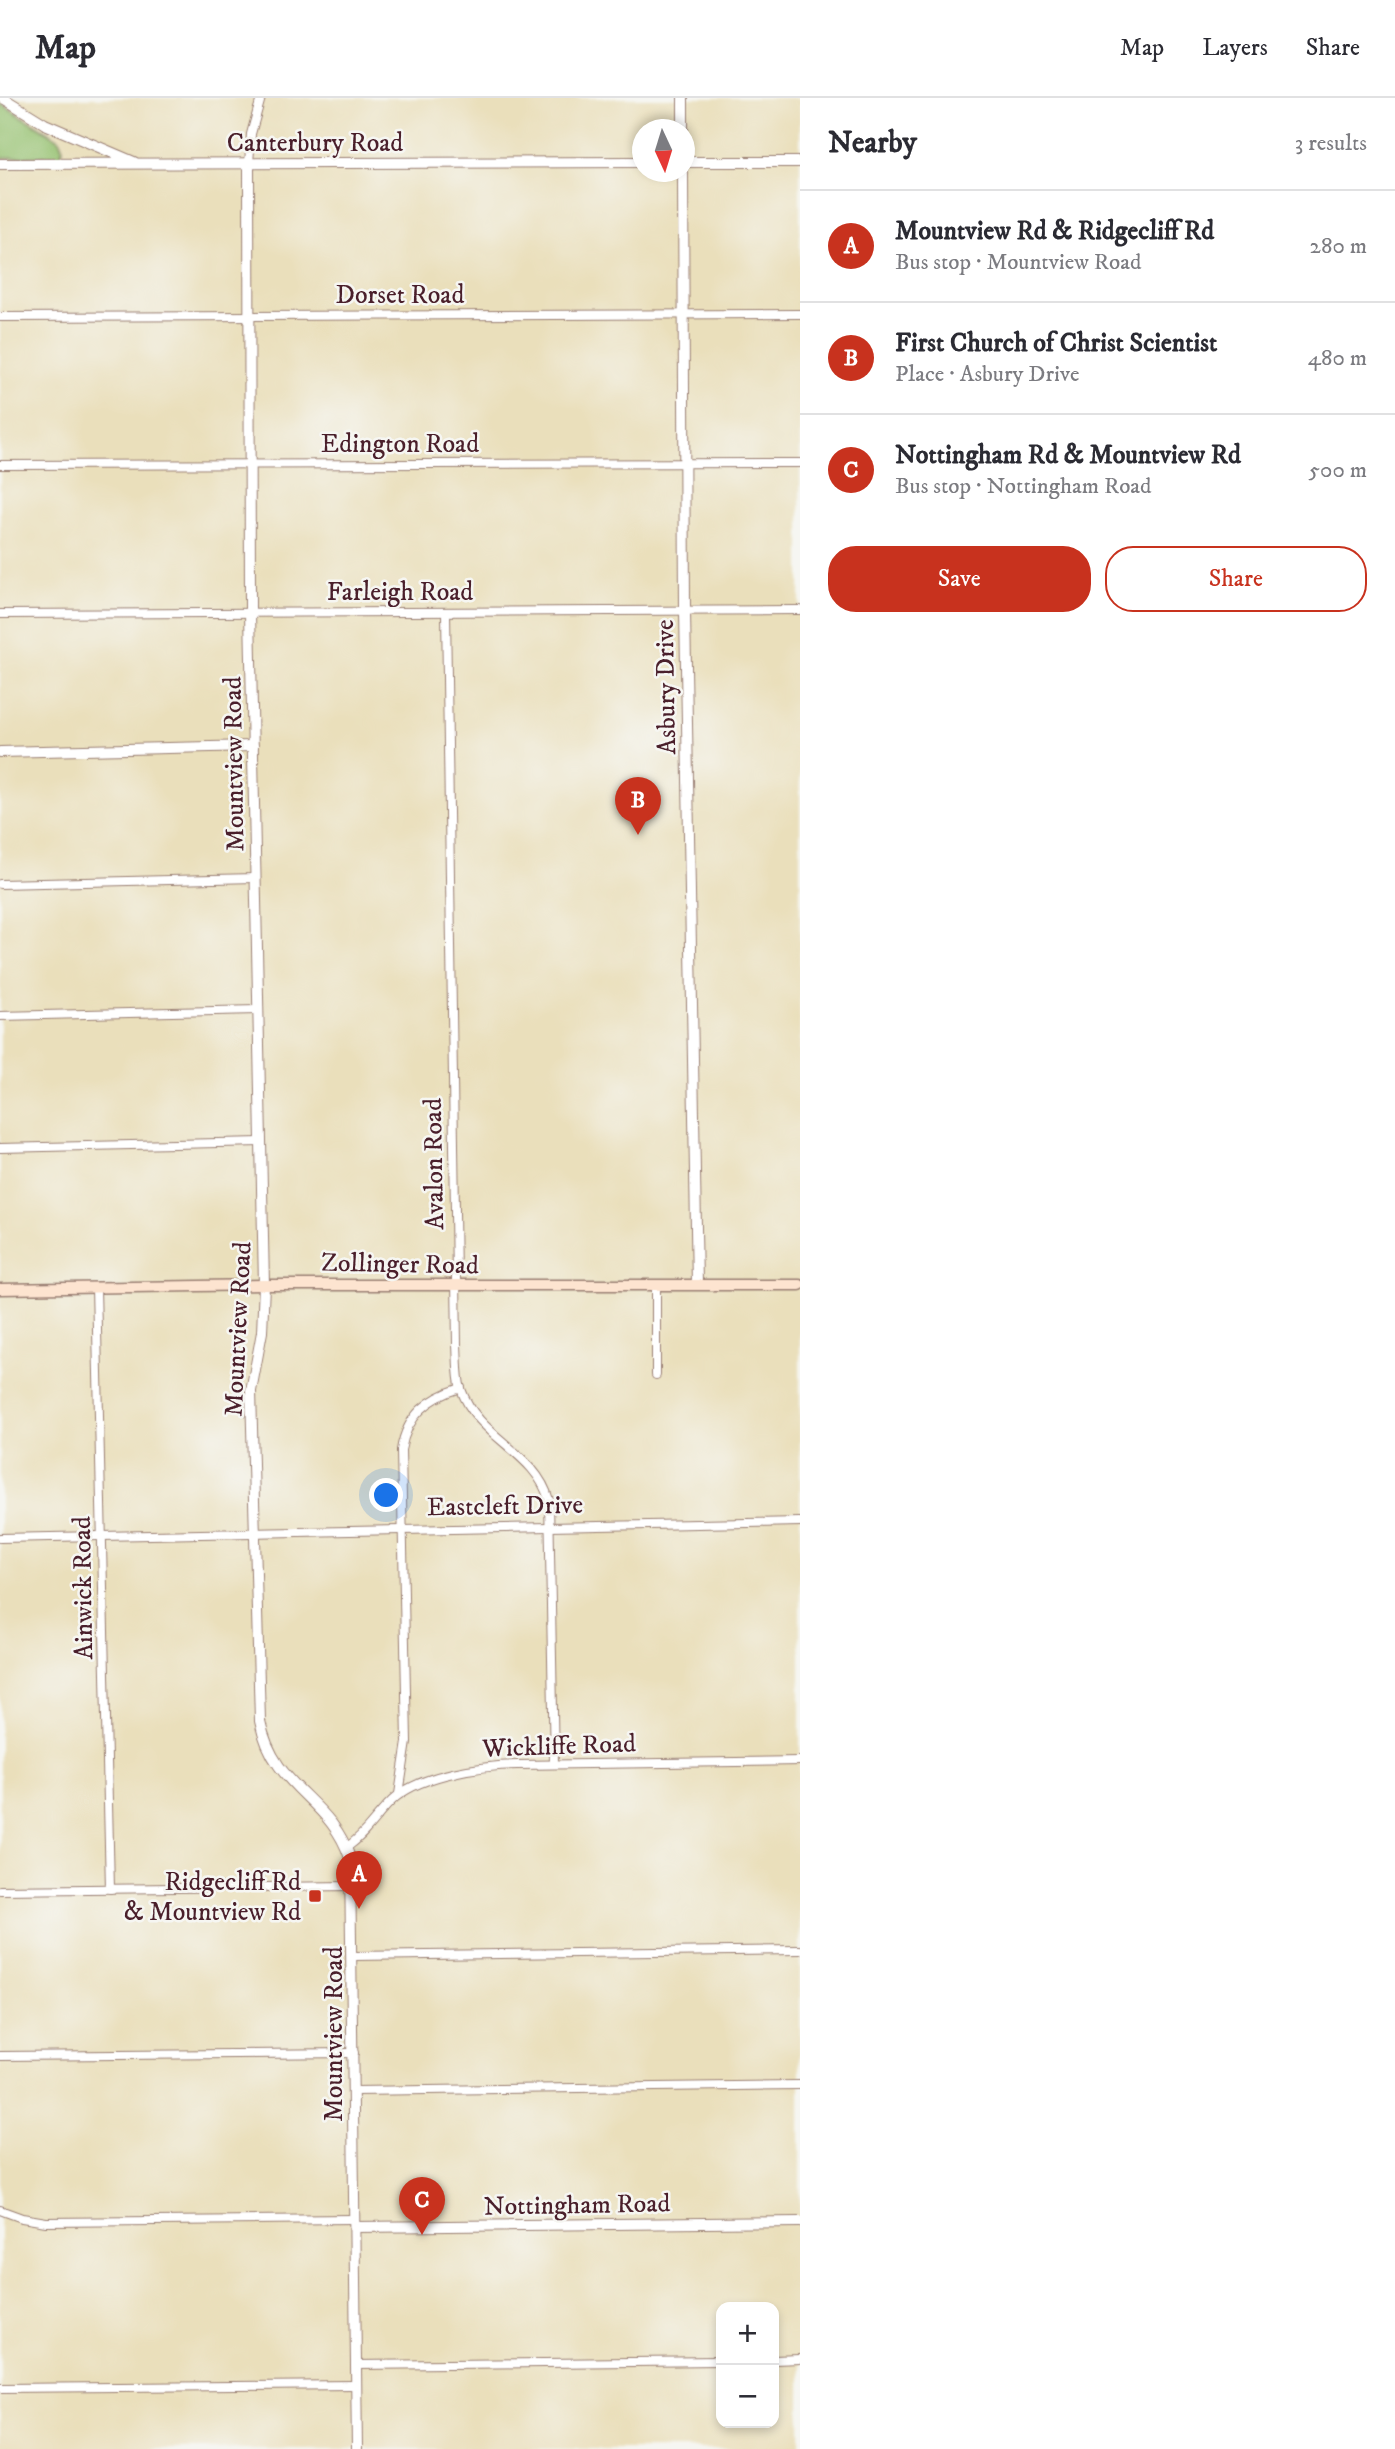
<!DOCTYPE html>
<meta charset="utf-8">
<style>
:root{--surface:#fff;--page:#f7f7f7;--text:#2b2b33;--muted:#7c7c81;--line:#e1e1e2;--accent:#c8321e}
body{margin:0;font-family:"IM FELL DW Pica",serif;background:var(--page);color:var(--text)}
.controls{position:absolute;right:21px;bottom:21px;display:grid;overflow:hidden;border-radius:14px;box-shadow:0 4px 10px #0003}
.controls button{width:63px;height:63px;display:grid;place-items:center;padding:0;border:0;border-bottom:2px solid var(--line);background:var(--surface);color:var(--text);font:35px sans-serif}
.compass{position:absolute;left:632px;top:21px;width:63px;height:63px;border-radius:50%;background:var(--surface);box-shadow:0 4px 10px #0003;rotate:176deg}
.you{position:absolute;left:387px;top:1398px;width:24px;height:24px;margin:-18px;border:5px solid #fff;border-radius:50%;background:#1a73e8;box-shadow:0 0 0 10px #1a73e833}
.badge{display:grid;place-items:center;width:46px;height:46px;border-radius:50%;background:var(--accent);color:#fff;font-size:23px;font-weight:700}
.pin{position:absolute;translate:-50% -58px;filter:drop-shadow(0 2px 4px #0008)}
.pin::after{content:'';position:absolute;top:37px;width:24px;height:21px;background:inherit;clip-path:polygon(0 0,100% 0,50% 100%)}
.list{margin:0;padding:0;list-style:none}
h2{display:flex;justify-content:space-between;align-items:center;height:91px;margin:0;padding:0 28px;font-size:30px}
h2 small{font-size:23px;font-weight:400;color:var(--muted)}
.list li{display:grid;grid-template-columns:46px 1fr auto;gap:21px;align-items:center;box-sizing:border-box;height:112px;padding:0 28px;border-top:2px solid var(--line)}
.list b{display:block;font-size:26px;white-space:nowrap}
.list p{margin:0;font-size:23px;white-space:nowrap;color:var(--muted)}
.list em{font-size:23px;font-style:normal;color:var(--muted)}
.actions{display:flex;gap:14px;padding:21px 28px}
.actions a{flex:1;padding:16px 0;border:2px solid var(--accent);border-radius:28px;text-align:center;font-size:24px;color:var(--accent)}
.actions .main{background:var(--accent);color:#fff}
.map{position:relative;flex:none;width:800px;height:2351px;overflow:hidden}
header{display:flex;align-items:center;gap:42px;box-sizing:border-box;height:98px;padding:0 35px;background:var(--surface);border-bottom:2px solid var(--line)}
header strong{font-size:33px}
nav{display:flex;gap:38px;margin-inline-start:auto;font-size:24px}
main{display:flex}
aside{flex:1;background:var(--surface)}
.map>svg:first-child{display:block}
.green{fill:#95c16f;stroke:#70704d;stroke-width:2}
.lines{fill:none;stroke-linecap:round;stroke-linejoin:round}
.minor-casing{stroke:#9a7f73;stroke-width:10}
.tertiary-casing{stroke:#9a7f73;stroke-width:12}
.secondary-casing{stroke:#9a7f73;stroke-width:13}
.minor{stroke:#fff;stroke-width:8}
.tertiary{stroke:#fff;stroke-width:10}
.secondary{stroke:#fde4d0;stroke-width:10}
.poi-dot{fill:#c8321e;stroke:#f6f6f2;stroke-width:2.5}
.labels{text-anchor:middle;stroke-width:5;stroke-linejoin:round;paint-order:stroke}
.street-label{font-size:26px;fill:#4a1f2b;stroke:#f6f6f2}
.poi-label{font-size:26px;fill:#4a1f2b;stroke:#f6f6f2;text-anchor:end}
</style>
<header>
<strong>Map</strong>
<nav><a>Map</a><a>Layers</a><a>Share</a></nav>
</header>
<main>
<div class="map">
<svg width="800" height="2351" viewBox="0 0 800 2351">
<rect width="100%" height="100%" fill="#f6f6f2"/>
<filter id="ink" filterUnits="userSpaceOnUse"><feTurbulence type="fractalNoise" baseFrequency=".0143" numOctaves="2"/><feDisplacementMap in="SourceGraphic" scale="14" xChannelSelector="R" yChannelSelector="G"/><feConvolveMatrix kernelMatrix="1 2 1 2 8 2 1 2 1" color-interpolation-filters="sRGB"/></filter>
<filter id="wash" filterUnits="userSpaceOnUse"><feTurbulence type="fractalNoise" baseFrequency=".00686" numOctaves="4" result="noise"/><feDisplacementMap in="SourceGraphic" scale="28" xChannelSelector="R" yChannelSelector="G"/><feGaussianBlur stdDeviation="1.57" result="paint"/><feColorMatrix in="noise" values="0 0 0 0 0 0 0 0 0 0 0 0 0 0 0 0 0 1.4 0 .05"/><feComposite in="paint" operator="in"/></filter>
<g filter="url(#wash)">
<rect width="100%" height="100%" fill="#eadfbb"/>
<!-- green -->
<polygon class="green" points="0,5 59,41 63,51 60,58 0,60"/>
</g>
<g filter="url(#ink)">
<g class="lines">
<defs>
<g id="minor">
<polyline points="249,66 251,36 261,0"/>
<polyline points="0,219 800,216"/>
<polyline points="0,367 800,365"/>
<path d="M 446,514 L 457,1247 C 458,1261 457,1278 461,1291 C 478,1340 536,1354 549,1402 L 554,1666"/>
<polyline points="0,516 800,512"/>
<polyline points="0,786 256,780"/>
<polyline points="0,918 258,912"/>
<polyline points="0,1050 262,1044"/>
<polyline points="656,1188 656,1277"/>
<polyline points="96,1189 110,1791"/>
<polyline points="0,1440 800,1424"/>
<path d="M 399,1696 L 407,1644 L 401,1352 C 407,1317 428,1300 461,1290"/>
<path d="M 347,1749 C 367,1736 378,1714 396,1699 C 424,1676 482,1668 517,1667 L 800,1663"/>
<polyline points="0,1792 352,1788"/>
<polyline points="354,1858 800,1852"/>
<polyline points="0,1958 354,1955"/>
<polyline points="355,1993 800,1987"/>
<polyline points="0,2112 22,2120 46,2124 355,2121"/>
<polyline points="774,2262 800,2261"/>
<polyline points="356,2267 721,2263"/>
<polyline points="0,2290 356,2287"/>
</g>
<g id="tertiary">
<polyline points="3,0 45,26 134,64"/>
<polyline points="683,0 683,32"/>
<polyline points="684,64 800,64"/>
<polyline points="0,66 642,64"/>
<path d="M 249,66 L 250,514 L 264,1187 L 262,1234 L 251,1293 L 260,1623 C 274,1693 330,1699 350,1760 L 357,2351"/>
<polyline points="683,74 685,513 697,1187"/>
<polyline points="0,654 253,648"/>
<polyline points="355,2129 800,2124"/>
</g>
<polyline id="secondary" points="0,1191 264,1187 800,1187"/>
</defs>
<!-- minor casing -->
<use href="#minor" class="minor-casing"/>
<!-- tertiary casing -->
<use href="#tertiary" class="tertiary-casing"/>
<!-- secondary casing -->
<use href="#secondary" class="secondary-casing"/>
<!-- minor -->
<use href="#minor" class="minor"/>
<!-- tertiary -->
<use href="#tertiary" class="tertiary"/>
<!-- secondary -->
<use href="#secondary" class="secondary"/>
</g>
</g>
<!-- markers -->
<rect class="poi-dot" x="308" y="1791" width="14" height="14" rx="3.5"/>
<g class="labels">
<!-- street labels -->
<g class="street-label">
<text x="315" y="53">Canterbury Road</text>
<text x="400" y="205">Dorset Road</text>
<text x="400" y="354">Edington Road</text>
<text x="400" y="502">Farleigh Road</text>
<text transform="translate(665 589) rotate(-91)" y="9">Asbury Drive</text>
<text transform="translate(233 666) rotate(-91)" y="9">Mountview Road</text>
<text transform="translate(433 1066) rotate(-91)" y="9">Avalon Road</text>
<text transform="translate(400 1165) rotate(1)" y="9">Zollinger Road</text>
<text transform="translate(237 1231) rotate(-87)" y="9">Mountview Road</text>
<text transform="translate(505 1407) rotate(-1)" y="9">Eastcleft Drive</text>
<text transform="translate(82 1490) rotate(-91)" y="9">Ainwick Road</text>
<text transform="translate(559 1647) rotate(-2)" y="9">Wickliffe Road</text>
<text transform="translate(333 1936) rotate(-90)" y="9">Mountview Road</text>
<text transform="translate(577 2106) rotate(-1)" y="9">Nottingham Road</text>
</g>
<!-- poi labels -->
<g class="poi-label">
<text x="301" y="1792">Ridgecliff Rd<tspan x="301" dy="30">&amp; Mountview Rd</tspan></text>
</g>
</g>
</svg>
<div class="controls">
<button>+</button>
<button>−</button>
</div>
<svg class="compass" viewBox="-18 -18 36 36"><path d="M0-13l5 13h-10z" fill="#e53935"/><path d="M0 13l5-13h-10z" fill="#7c7c81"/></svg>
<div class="you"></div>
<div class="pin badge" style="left:359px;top:1811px">A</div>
<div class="pin badge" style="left:638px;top:737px">B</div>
<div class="pin badge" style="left:422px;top:2137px">C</div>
</div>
<aside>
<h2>Nearby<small>3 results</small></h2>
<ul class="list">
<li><span class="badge">A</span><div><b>Mountview Rd &amp; Ridgecliff Rd</b><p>Bus stop · Mountview Road</p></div><em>280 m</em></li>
<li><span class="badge">B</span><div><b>First Church of Christ Scientist</b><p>Place · Asbury Drive</p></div><em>480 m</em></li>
<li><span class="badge">C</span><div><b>Nottingham Rd &amp; Mountview Rd</b><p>Bus stop · Nottingham Road</p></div><em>500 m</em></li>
</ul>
<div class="actions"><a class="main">Save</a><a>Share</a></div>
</aside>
</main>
